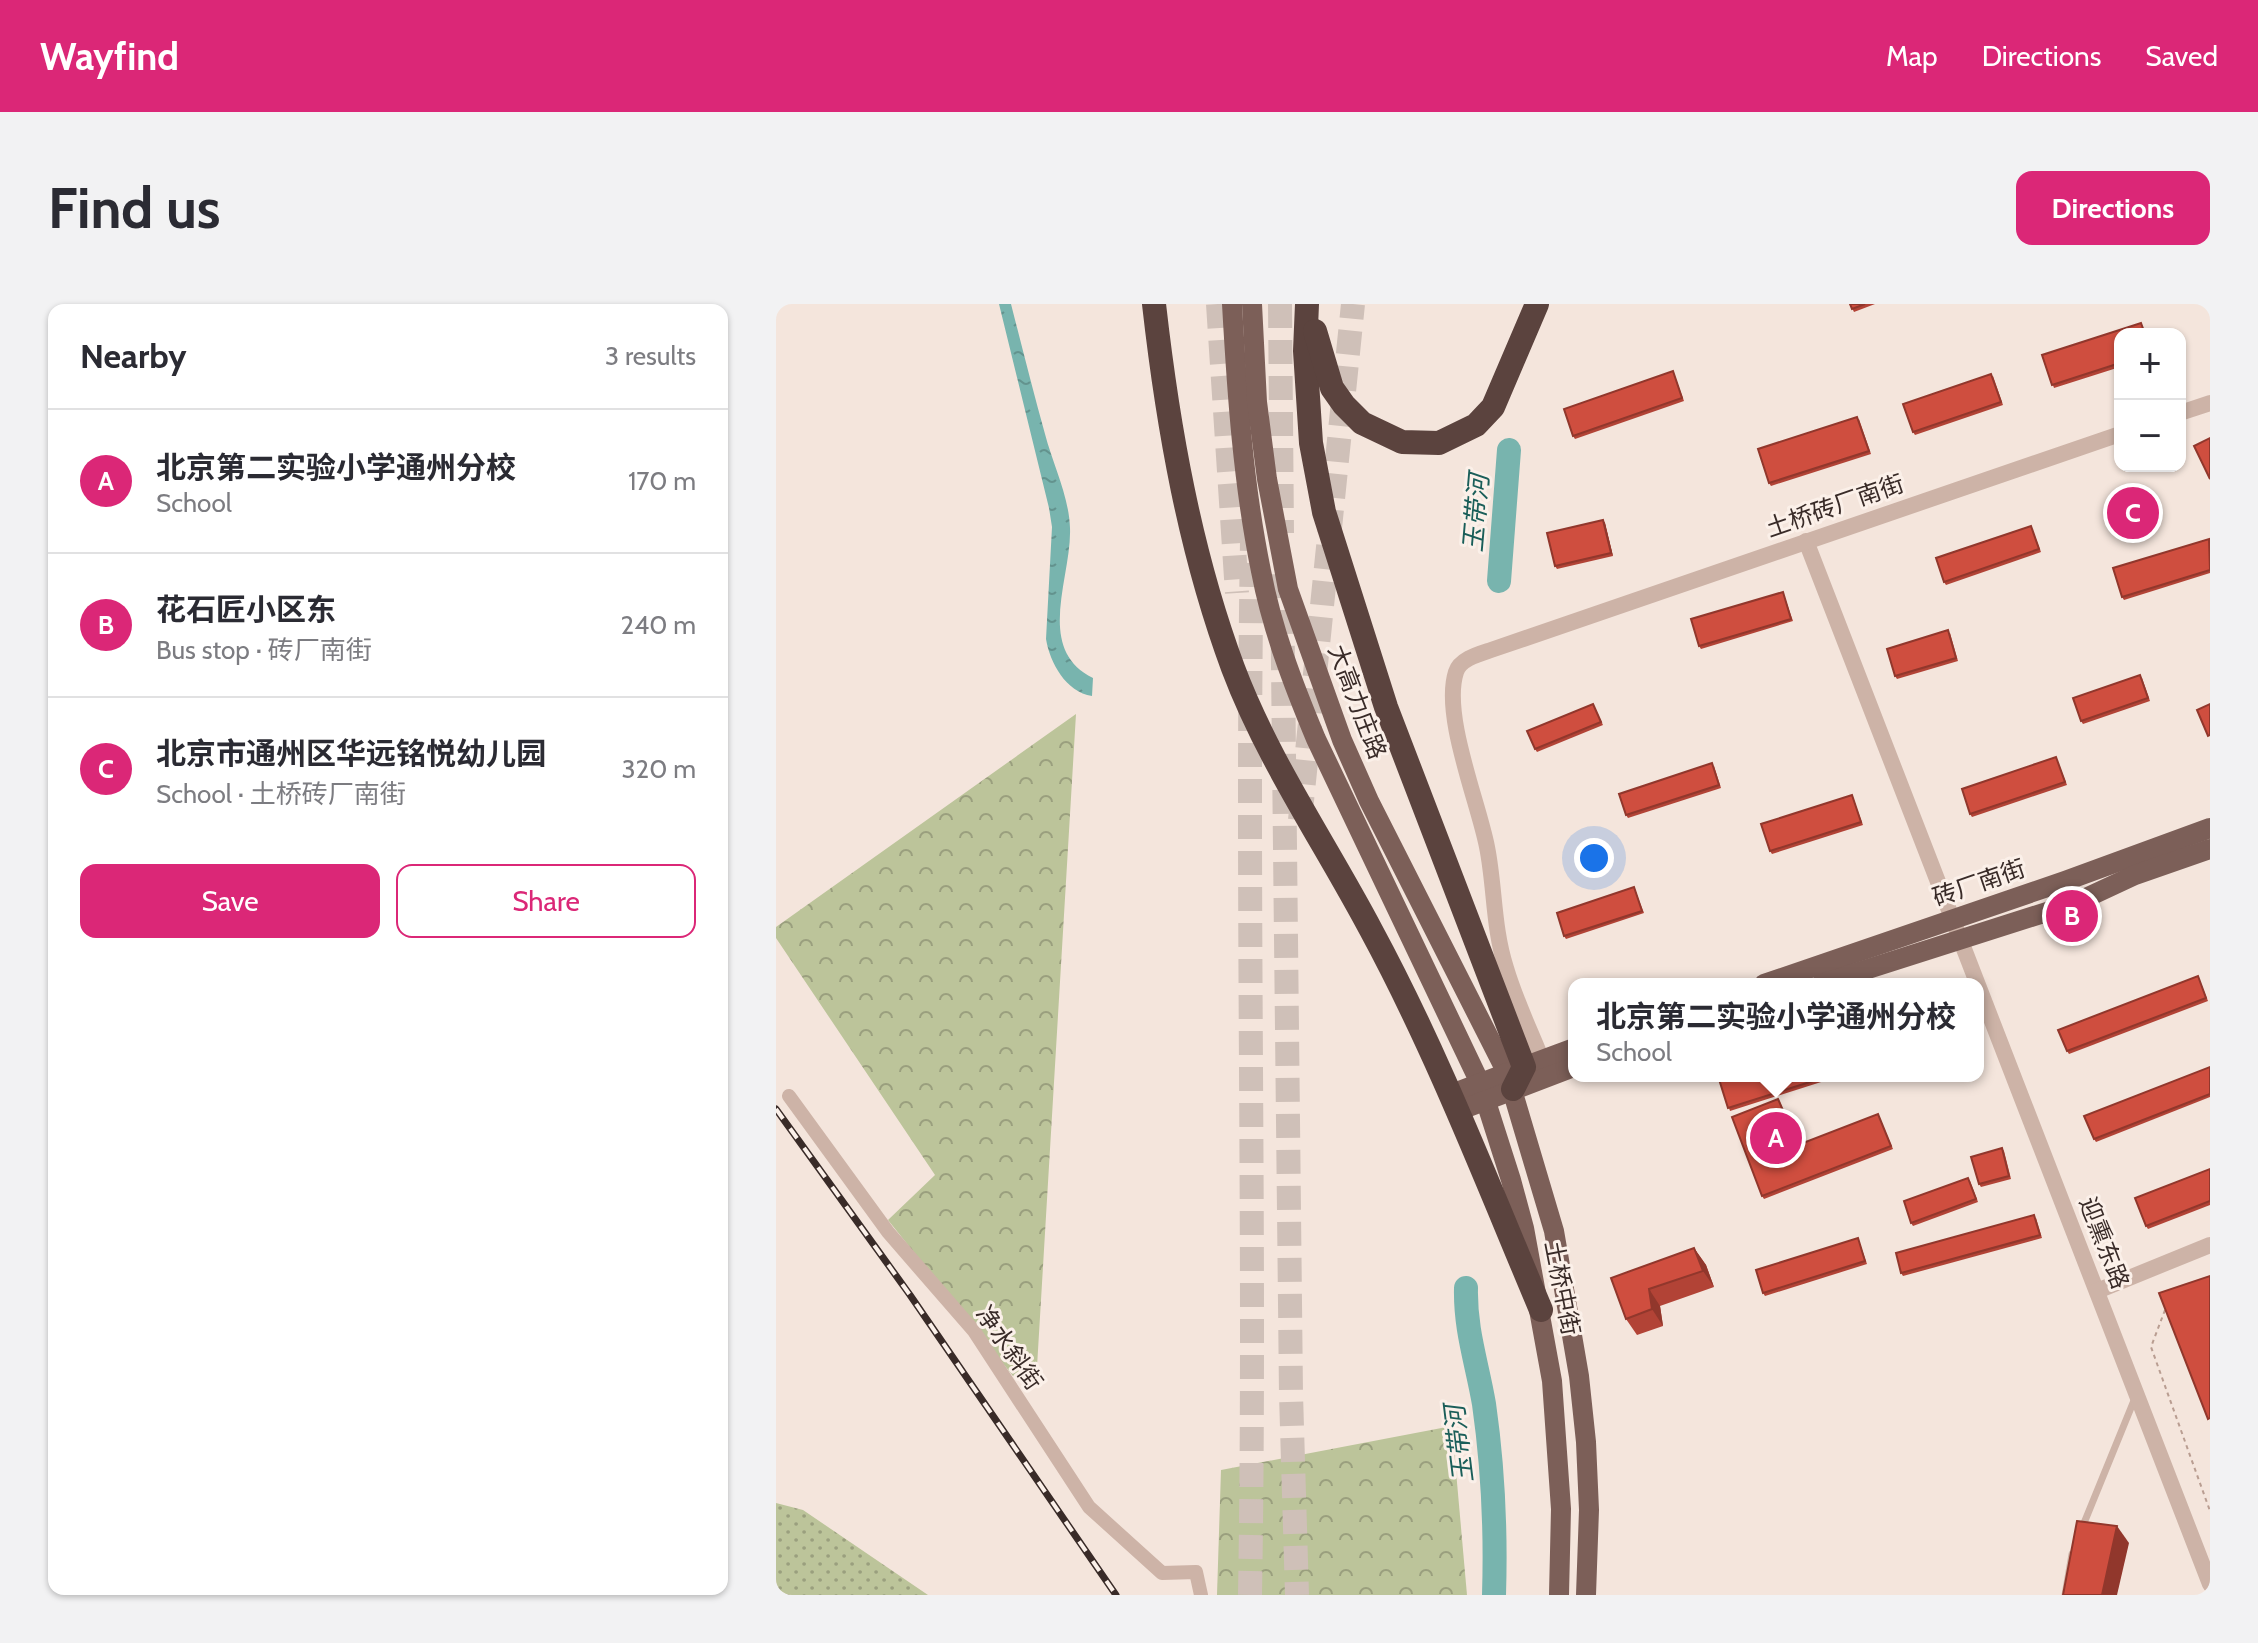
<!DOCTYPE html>
<meta charset="utf-8">
<style>
:root{--surface:#fff;--page:#f2f2f3;--text:#2b2b33;--muted:#7c7c81;--line:#e1e1e2;--accent:#db2777}
body{margin:0;font-family:Cabin,"Noto Sans SC",sans-serif;background:var(--page);color:var(--text)}
.controls{position:absolute;right:24px;top:24px;display:grid;overflow:hidden;border-radius:16px;box-shadow:0 2px 6px #0004}
.controls button{width:72px;height:72px;display:grid;place-items:center;padding:0;border:0;border-bottom:2px solid var(--line);background:var(--surface);color:var(--text);font:40px sans-serif}
.you{position:absolute;left:818px;top:554px;width:28px;height:28px;margin:-20px;border:6px solid #fff;border-radius:50%;background:#1a73e8;box-shadow:0 0 0 12px #1a73e833}
.badge{display:grid;place-items:center;width:52px;height:52px;border-radius:50%;background:var(--accent);color:#fff;font-size:26px;font-weight:700}
.pin{position:absolute;translate:-50% -50%;border:4px solid #fff;box-shadow:0 2px 8px #0006}
.popup{position:absolute;left:792px;top:674px;width:416px;height:104px;box-sizing:border-box;display:grid;place-content:center;border-radius:16px;background:var(--surface);filter:drop-shadow(0 2px 6px #0005);font-size:26px;white-space:nowrap;color:var(--muted)}
.popup b{font-size:30px;color:var(--text)}
.popup::after{content:'';position:absolute;left:50%;top:100%;margin-left:-16px;border:16px solid transparent;border-top-color:var(--surface)}
.list{margin:0;padding:0;list-style:none}
h2{display:flex;justify-content:space-between;align-items:center;height:104px;margin:0;padding:0 32px;font-size:34px}
h2 small{font-size:26px;font-weight:400;color:var(--muted)}
.list li{display:grid;grid-template-columns:52px 1fr auto;gap:24px;align-items:center;box-sizing:border-box;height:144px;padding:0 32px;border-top:2px solid var(--line)}
.list b{display:block;font-size:30px;white-space:nowrap}
.list p{margin:0;font-size:26px;white-space:nowrap;color:var(--muted)}
.list em{font-size:26px;font-style:normal;color:var(--muted)}
.actions{display:flex;gap:16px;padding:24px 32px}
.actions a{flex:1;padding:18px 0;border:2px solid var(--accent);border-radius:16px;text-align:center;font-size:28px;color:var(--accent)}
.actions .main{background:var(--accent);color:#fff}
.map{position:relative;flex:none;width:1434px;height:1291px;overflow:hidden;border-radius:16px}
header{display:flex;align-items:center;gap:48px;box-sizing:border-box;height:112px;padding:0 40px;background:var(--accent);color:#fff}
header strong{font-size:38px}
nav{display:flex;gap:44px;margin-inline-start:auto;font-size:28px}
.intro{display:flex;align-items:center;justify-content:space-between;box-sizing:border-box;height:192px;padding:0 48px}
h1{margin:0;font-size:56px}
.button{padding:20px 36px;border-radius:16px;background:var(--accent);color:#fff;font-size:28px;font-weight:700}
main{display:flex;gap:48px;padding:0 48px}
aside{flex:1;background:var(--surface);border-radius:16px;box-shadow:0 2px 6px #0004}
.map>svg:first-child{display:block}
.grass{fill:url(#grass-dots)}
.forest{fill:url(#forest-crowns)}
.water{fill:url(#water-ripples)}
.lines{fill:none;stroke-linecap:round;stroke-linejoin:round}
.river{stroke:#78b4ae;stroke-width:24}
.motorway-tunnel{stroke:#cfc0b8;stroke-width:24;stroke-dasharray:24 12;stroke-linecap:butt}
.path{stroke:#b99d91;stroke-width:2;stroke-dasharray:4 4;stroke-linecap:butt}
.service{stroke:#cdb3a7;stroke-width:7}
.minor{stroke:#cdb3a7;stroke-width:14}
.tertiary{stroke:#cdb3a7;stroke-width:16}
.primary{stroke:#7c5f58;stroke-width:20}
.motorway{stroke:#5b433e;stroke-width:24}
.rail-casing{stroke:#392b28;stroke-width:7}
.rail{stroke:#fbf0e9;stroke-width:4;stroke-dasharray:12;stroke-linecap:butt}
.wall{fill:#b24336}
.shaded-wall{fill:#91372c}
.building{fill:#cf4e3f;stroke:#91372c;stroke-width:2}
.labels{text-anchor:middle;stroke-width:6;stroke-linejoin:round;paint-order:stroke}
.street-label{font-size:24px;fill:#392b28;stroke:#fbf0e9}
.water-label{font-size:26px;font-style:italic;fill:#1a5e59;stroke:#fbf0e9}
</style>
<header>
<strong>Wayfind</strong>
<nav><a>Map</a><a>Directions</a><a>Saved</a></nav>
</header>
<div class="intro"><h1>Find us</h1><a class="button">Directions</a></div>
<main>
<aside>
<h2>Nearby<small>3 results</small></h2>
<ul class="list">
<li><span class="badge">A</span><div><b>北京第二实验小学通州分校</b><p>School</p></div><em>170 m</em></li>
<li><span class="badge">B</span><div><b>花石匠小区东</b><p>Bus stop · 砖厂南街</p></div><em>240 m</em></li>
<li><span class="badge">C</span><div><b>北京市通州区华远铭悦幼儿园</b><p>School · 土桥砖厂南街</p></div><em>320 m</em></li>
</ul>
<div class="actions"><a class="main">Save</a><a>Share</a></div>
</aside>
<div class="map">
<svg width="1434" height="1291" viewBox="0 0 1434 1291">
<defs>
<pattern id="grass-dots" width="8" height="8" patternUnits="userSpaceOnUse" patternTransform="scale(2)"><rect width="8" height="8" fill="#bcc49a"/><path d="M2 2h.1M6 6h.1" fill="none" stroke="#9a9f7e" stroke-width="1.8" stroke-linecap="round"/></pattern>
<pattern id="forest-crowns" width="20" height="18" patternUnits="userSpaceOnUse" patternTransform="scale(2)"><rect width="20" height="18" fill="#bcc49a"/><path d="M2 6a3 3 0 1 1 6 0M12 15a3 3 0 1 1 6 0" fill="none" stroke="#9a9f7e"/></pattern>
<pattern id="water-ripples" width="26" height="14" patternUnits="userSpaceOnUse" patternTransform="scale(2)"><rect width="26" height="14" fill="#78b4ae"/><path d="M2 4q2-2 4 0t4 0M15 11q2-2 4 0t4 0" fill="none" stroke="#63938e"/></pattern>
</defs>
<rect width="100%" height="100%" fill="#f4e5dc"/>
<!-- grass -->
<polygon class="grass" points="0,1199 27,1206 152,1291 0,1291"/>
<!-- forest -->
<g class="forest">
<polygon points="300,410 261,1063 237,1072 112,916 159,871 0,634 0,623"/>
<polygon points="676,1122 691,1291 441,1291 445,1166"/>
</g>
<!-- water -->
<path class="water" d="M 223,0 L 235,0 C 246,43 257,87 269,130 C 277,161 293,192 294,224 C 296,273 258,345 317,374 L 316,392 C 290,388 274,359 270,335 L 276,223 L 273,204 Z"/>
<g class="lines">
<!-- river -->
<g class="river">
<polyline points="723,277 733,146"/>
<path d="M 690,984 C 689,1026 701,1059 708,1100 C 717,1163 720,1227 718,1291"/>
</g>
<!-- motorway-tunnel -->
<g class="motorway-tunnel">
<polyline points="442,0 461,289"/>
<polyline points="504,0 506,229"/>
<polyline points="506,270 515,1090 521,1291"/>
<polyline points="524,516 577,0"/>
<path d="M 474,1291 C 480,940 470,589 476,238"/>
</g>
<!-- path -->
<polyline class="path" points="1389,1006 1375,1043 1434,1207"/>
<!-- service -->
<g class="service">
<polyline points="1306,1224 1359,1094"/>
<polyline points="1289,1291 1296,1250"/>
</g>
<!-- minor -->
<polyline class="minor" points="13,792 112,928 198,1027 313,1203 386,1269 420,1268 425,1291"/>
<!-- tertiary -->
<g class="tertiary">
<polyline points="1404,109 1434,99"/>
<polyline points="1030,237 1434,1280"/>
<path d="M 766,756 C 754,726 739,695 730,664 C 717,624 719,583 711,543 C 702,497 666,411 680,368 C 684,355 703,350 715,346 L 1344,130"/>
<polyline points="1321,987 1434,941"/>
</g>
<!-- primary -->
<g class="primary">
<path d="M 456,0 C 461,89 467,179 485,267 C 496,325 517,380 540,435 L 704,779 L 735,876 L 748,924 L 776,1077 L 785,1205 L 783,1291"/>
<polyline points="476,0 481,98 491,175 512,285 566,436 593,497 731,769 778,927 803,1072 810,1138 813,1206 810,1291"/>
<polyline points="988,680 1289,577 1434,524"/>
<polyline points="1045,680 1299,599 1359,571 1434,545"/>
<polyline points="675,790 798,744"/>
<polyline points="682,807 798,763"/>
</g>
<!-- motorway -->
<g class="motorway">
<path d="M 378,0 C 392,124 414,248 457,364 C 492,457 549,539 595,626 C 661,748 711,878 765,1006"/>
<polyline points="531,0 529,47 535,139 548,208 610,403 748,763 737,785"/>
<polyline points="539,27 556,84 568,101 586,119 626,138 663,139 700,121 717,103 761,0"/>
</g>
<defs>
<polyline id="rail" points="0,805 134,991 340,1291"/>
</defs>
<!-- rail casing -->
<use href="#rail" class="rail-casing"/>
<!-- rail -->
<use href="#rail" class="rail"/>
</g>
<!-- wall -->
<g class="wall">
<polygon points="1074,0 1099,0 1078,8"/>
<polygon points="1365,19 1370,30 1344,30 1344,63 1278,84 1266,51"/>
<polygon points="897,67 908,97 799,135 797,132"/>
<polygon points="1217,72 1227,101 1139,131 1137,128"/>
<polygon points="1083,115 1095,150 995,182 993,179"/>
<polygon points="827,216 829,219 837,252 781,265 779,262"/>
<polygon points="1255,222 1265,248 1170,281 1168,278"/>
<polygon points="1434,236 1434,269 1348,296 1346,293"/>
<polygon points="1007,288 1017,317 925,345 923,342"/>
<polygon points="1174,329 1182,357 1121,375 1119,372"/>
<polygon points="1366,374 1374,397 1307,420 1305,417"/>
<polygon points="817,400 827,421 761,448 759,445"/>
<polygon points="1280,453 1291,481 1196,513 1194,510"/>
<polygon points="938,462 945,484 852,514 850,511"/>
<polygon points="1076,491 1087,521 996,550 994,547"/>
<polygon points="858,583 868,609 790,635 788,632"/>
<polygon points="1422,672 1432,697 1293,750 1291,747"/>
<polygon points="1434,763 1434,793 1320,838 1318,835"/>
<polygon points="942,772 1064,772 954,807"/>
<polygon points="1004,798 1022,841 1102,810 1117,845 988,895 986,892"/>
<polygon points="1226,844 1228,847 1235,875 1205,883 1203,880"/>
<polygon points="1434,865 1434,901 1372,925 1370,922"/>
<polygon points="1194,877 1202,898 1137,922 1135,919"/>
<polygon points="1260,914 1266,934 1127,972 1125,969"/>
<polygon points="1082,934 1091,960 989,992 987,989"/>
<polygon points="918,944 930,961 938,983 884,1002 887,1022 861,1031 850,1015 835,974"/>
</g>
<!-- shaded-wall -->
<g class="shaded-wall">
<polygon points="827,216 829,219 837,252 835,249"/>
<polygon points="918,944 930,961 938,983 927,967"/>
<polygon points="873,985 884,1002 887,1022 876,1005"/>
<polygon points="1341,1222 1353,1239 1341,1291 1326,1291"/>
</g>
<!-- building -->
<g class="building">
<polygon points="1074,0 1089,0 1076,5"/>
<polygon points="1365,19 1369,30 1344,30 1344,59 1276,81 1266,51"/>
<polygon points="897,67 906,94 797,132 788,105"/>
<polygon points="1215,70 1225,98 1137,128 1127,100"/>
<polygon points="1081,113 1093,147 993,179 982,145"/>
<polygon points="1434,134 1434,175 1418,142"/>
<polygon points="827,216 835,249 779,262 771,229"/>
<polygon points="1255,222 1263,245 1168,278 1160,254"/>
<polygon points="1433,235 1434,266 1346,293 1337,264"/>
<polygon points="1007,288 1015,315 923,342 915,315"/>
<polygon points="1172,326 1180,354 1119,372 1111,345"/>
<polygon points="1364,371 1372,394 1305,417 1297,394"/>
<polygon points="817,400 825,418 759,445 751,427"/>
<polygon points="1434,400 1434,431 1432,432 1421,406"/>
<polygon points="1280,453 1289,478 1194,510 1186,485"/>
<polygon points="936,459 943,481 850,511 843,490"/>
<polygon points="1076,491 1085,518 994,547 985,520"/>
<polygon points="858,583 866,607 788,632 781,609"/>
<polygon points="1422,672 1430,694 1291,747 1282,726"/>
<polygon points="1434,763 1434,790 1318,835 1308,812"/>
<polygon points="942,772 1053,772 952,804"/>
<polygon points="1002,795 1022,841 1102,810 1115,842 986,892 956,813"/>
<polygon points="1226,844 1233,872 1203,880 1195,853"/>
<polygon points="1434,865 1434,897 1370,922 1359,894"/>
<polygon points="1192,874 1200,895 1135,919 1128,897"/>
<polygon points="1258,911 1264,931 1125,969 1120,949"/>
<polygon points="1082,934 1089,957 987,989 980,966"/>
<polygon points="918,944 927,967 873,985 876,1005 850,1015 835,974"/>
<polygon points="1434,972 1434,1114 1432,1115 1383,989"/>
<polygon points="1301,1217 1341,1222 1326,1291 1287,1291"/>
</g>
<g class="labels">
<!-- street labels -->
<g class="street-label">
<text transform="translate(1059 202) rotate(-19)" y="8">土桥砖厂南街</text>
<text transform="translate(581 398) rotate(69)" y="8">大高力庄路</text>
<text transform="translate(1203 579) rotate(-19)" y="8">砖厂南街</text>
<text transform="translate(1328 939) rotate(69)" y="8">迎熏东路</text>
<text transform="translate(786 984) rotate(79)" y="8">土桥中街</text>
<text transform="translate(233 1044) rotate(55)" y="8">净水斜街</text>
</g>
<!-- water labels -->
<g class="water-label">
<text transform="translate(700 209) rotate(-85)" y="9">玉带河</text>
<text transform="translate(683 1140) rotate(-97)" y="9">玉带河</text>
</g>
</g>
</svg>
<div class="controls">
<button>+</button>
<button>−</button>
</div>
<div class="you"></div>
<div class="pin badge" style="left:1000px;top:834px">A</div>
<div class="popup"><b>北京第二实验小学通州分校</b>School</div>
<div class="pin badge" style="left:1296px;top:612px">B</div>
<div class="pin badge" style="left:1357px;top:209px">C</div>
</div>
</main>
